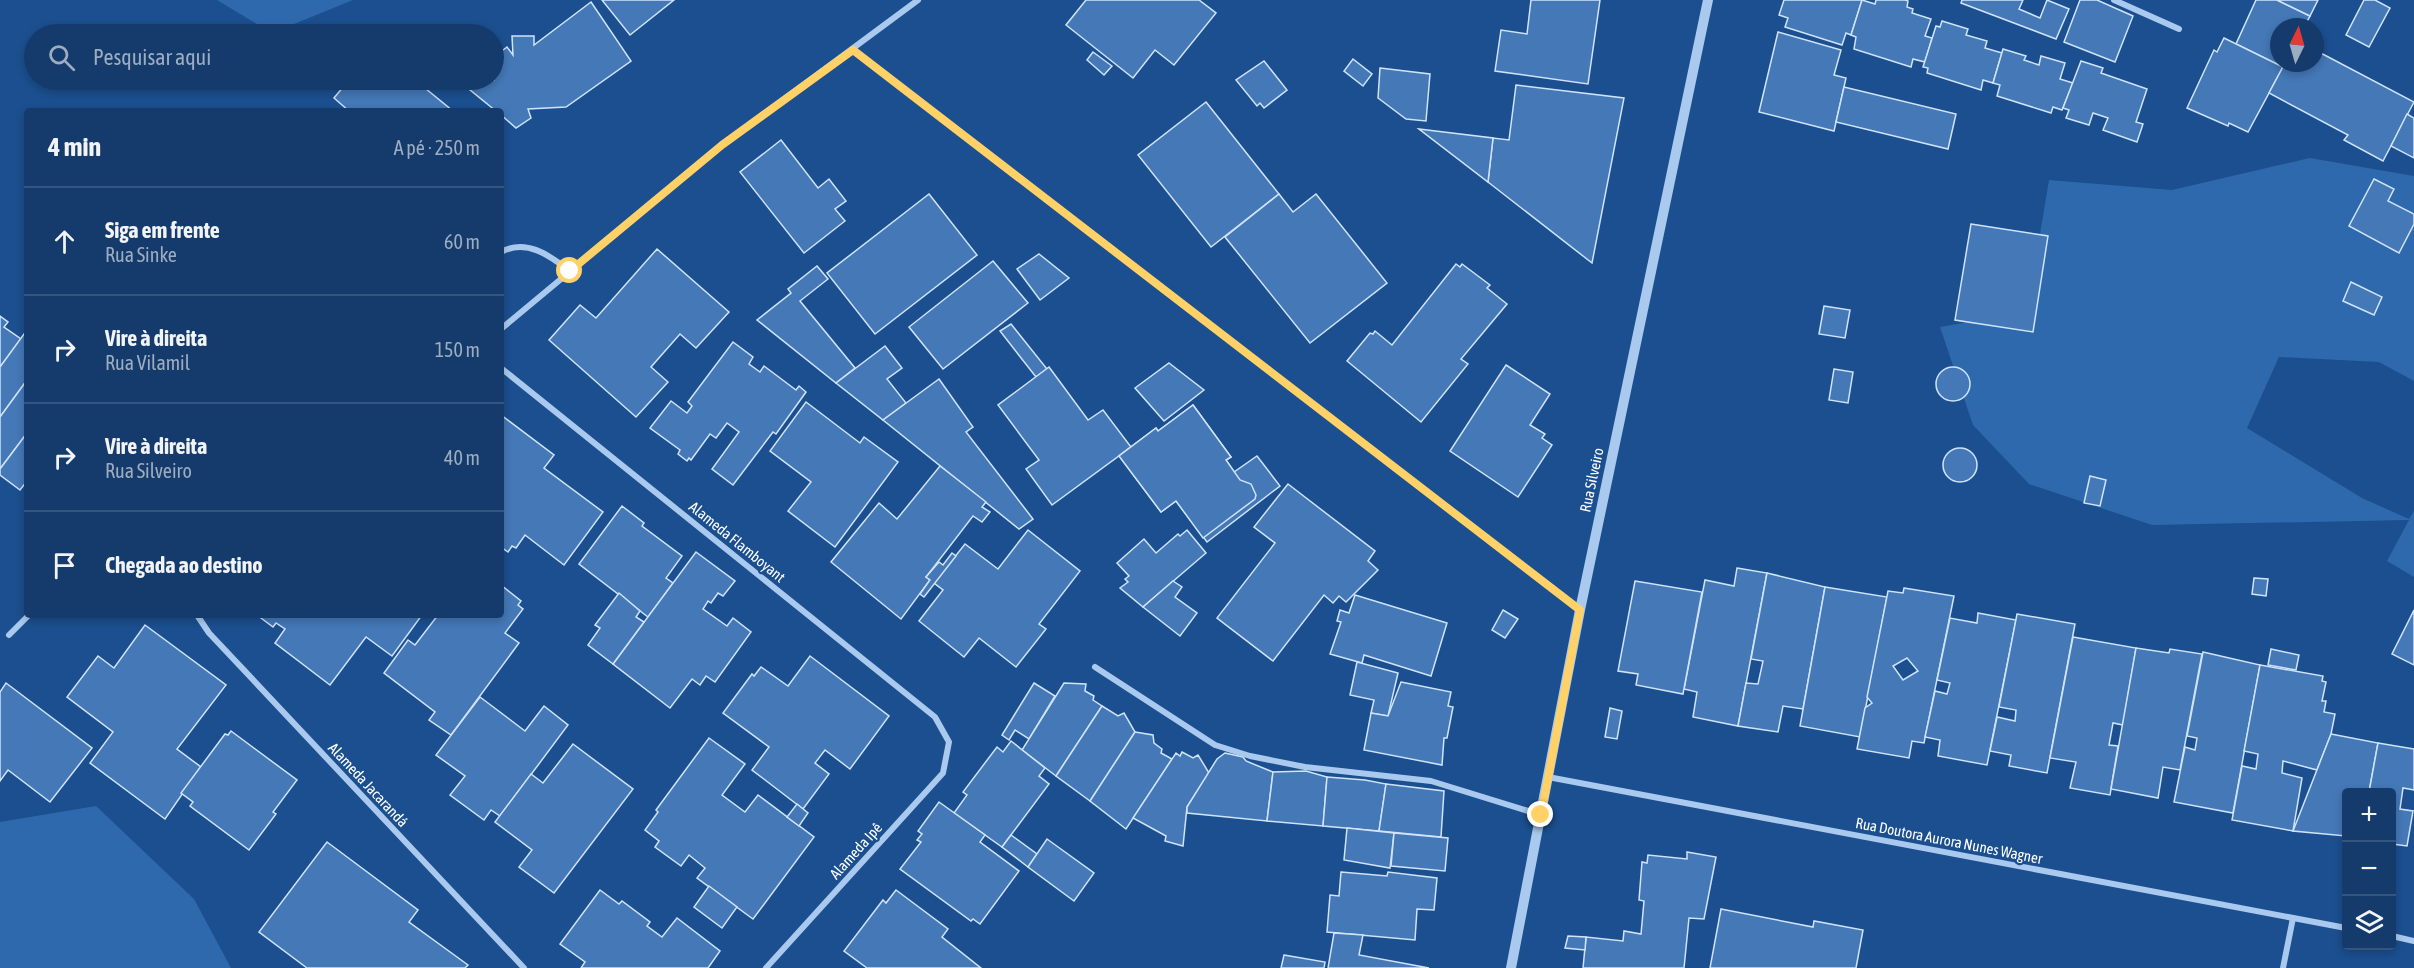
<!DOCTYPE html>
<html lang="pt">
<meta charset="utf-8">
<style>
:root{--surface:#143b6b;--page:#1d4271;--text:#f1f3f6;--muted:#9dadc1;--line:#33557e}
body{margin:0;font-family:"Asap Condensed",sans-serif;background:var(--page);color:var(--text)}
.controls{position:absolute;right:18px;bottom:18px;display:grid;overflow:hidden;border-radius:6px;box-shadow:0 3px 9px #0003}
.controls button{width:54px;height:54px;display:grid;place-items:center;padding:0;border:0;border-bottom:2px solid var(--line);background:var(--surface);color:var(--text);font:30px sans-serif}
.compass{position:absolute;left:2270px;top:18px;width:54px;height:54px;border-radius:50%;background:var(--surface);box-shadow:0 3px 9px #0003;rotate:5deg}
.stop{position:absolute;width:18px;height:18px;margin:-14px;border:4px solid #ffd166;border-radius:50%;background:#fff}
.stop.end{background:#ffd166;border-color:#fff;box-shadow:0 2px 6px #0008}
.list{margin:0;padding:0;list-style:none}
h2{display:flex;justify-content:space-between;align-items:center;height:78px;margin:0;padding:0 24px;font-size:26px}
h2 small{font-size:20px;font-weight:400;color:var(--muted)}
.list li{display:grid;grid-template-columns:39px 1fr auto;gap:18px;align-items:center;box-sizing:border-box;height:108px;padding:0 24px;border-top:2px solid var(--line)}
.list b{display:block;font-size:22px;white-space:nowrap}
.list p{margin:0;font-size:20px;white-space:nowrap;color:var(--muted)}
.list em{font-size:20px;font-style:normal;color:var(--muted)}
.icon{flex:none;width:33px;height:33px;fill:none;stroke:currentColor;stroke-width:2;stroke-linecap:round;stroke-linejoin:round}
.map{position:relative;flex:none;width:2414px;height:968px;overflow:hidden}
.search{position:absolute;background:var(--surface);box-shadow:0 3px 9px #0003;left:24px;top:24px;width:480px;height:66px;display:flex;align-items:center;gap:15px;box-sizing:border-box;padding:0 21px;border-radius:33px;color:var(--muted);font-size:22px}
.panel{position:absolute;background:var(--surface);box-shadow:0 3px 9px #0003;left:24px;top:108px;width:480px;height:510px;border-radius:6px}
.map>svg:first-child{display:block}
.green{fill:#2e69ad}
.building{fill:#4478b7;stroke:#cfe3fa;stroke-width:1.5;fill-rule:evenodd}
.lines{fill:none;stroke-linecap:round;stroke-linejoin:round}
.minor{stroke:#a9c9ee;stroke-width:6}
.tertiary{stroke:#a9c9ee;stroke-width:10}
.route{stroke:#ffd166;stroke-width:8}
.labels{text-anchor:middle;stroke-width:4.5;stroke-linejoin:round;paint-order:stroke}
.street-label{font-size:15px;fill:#fff;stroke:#1b4f8f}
</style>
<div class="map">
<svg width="2414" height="968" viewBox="0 0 2414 968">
<rect width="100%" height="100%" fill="#1b4f8f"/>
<!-- green -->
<g class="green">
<polygon points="217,0 353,0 272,33"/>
<polygon points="2310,158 2414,176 2414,381 2379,362 2279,357 2247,428 2362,498 2409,519 2414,511 2414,577 2387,561 2409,520 2152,525 2029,484 1973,425 1940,327 2027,312 2049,180 2172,190"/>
<polygon points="96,806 194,899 231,968 0,968 0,822"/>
</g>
<!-- building -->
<g class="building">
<polygon points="602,0 674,0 630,35"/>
<polygon points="1086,0 1199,0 1216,13 1174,65 1155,50 1133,78 1066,25"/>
<polygon points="1531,0 1600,0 1588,84 1495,71 1501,30 1527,34"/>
<polygon points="1784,0 1862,0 1851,35 1846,33 1842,45 1785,27 1788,18 1779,15"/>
<polygon points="1862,0 1875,4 1876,0 1905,0 1908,1 1907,7 1913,9 1912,13 1931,19 1925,36 1932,38 1925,62 1913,59 1911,67 1854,49 1856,37 1851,35"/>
<polygon points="1962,0 2023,0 2019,9 2040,18 2047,0 2069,9 2056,39 1961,3"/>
<polygon points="2080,0 2097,0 2133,16 2115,62 2064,42"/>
<polygon points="2256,0 2277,0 2310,16 2304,27 2279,27 2279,63 2285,63 2283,67 2236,44"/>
<polygon points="2277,0 2318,0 2310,16"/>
<polygon points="2364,0 2375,0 2390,8 2369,47 2346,35"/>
<polygon points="591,2 631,61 566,107 528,109 531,118 516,128 501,115 501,111 496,111 459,81 462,80 494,80 494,57 507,47 513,55 512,36 534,36 534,45"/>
<polygon points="1942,21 1968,29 1966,35 1987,41 1985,48 2002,53 1993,83 1983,80 1981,90 1927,73 1928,68 1923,67 1936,26 1940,27"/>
<polygon points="1778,32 1841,50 1834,75 1846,78 1834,131 1759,112"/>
<polygon points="2224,38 2283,67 2248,132 2229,123 2228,126 2187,108 2214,50 2217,52"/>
<polygon points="2003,49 2026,56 2024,60 2039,65 2041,56 2065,63 2060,79 2073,83 2062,110 2053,107 2051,113 1997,96 2000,85 1993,83"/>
<polygon points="2315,50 2414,102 2383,161 2344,140 2348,135 2269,93 2285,63 2315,63"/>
<polygon points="1093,52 1112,66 1104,75 1087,60"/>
<polygon points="1353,59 1372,74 1363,86 1344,71"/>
<polygon points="1264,61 1287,90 1264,108 1260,103 1257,106 1236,80"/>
<polygon points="2081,61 2103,68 2101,73 2147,89 2136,122 2143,124 2137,142 2103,130 2108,118 2093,113 2089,125 2066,118 2069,110 2063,108"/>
<polygon points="1380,68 1430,74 1426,121 1406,119 1378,98"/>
<polygon points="349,80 415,80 453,111 349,111 334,98"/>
<polygon points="1516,85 1624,98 1592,263 1488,182 1493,138 1509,140"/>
<polygon points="1844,87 1956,114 1948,149 1836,122"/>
<polygon points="1206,102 1279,194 1211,247 1138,155"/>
<polygon points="2407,114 2414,118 2414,158 2391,146"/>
<polygon points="1419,129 1493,138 1488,182"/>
<polygon points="781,140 818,188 829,179 846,201 835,209 845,221 804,253 740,172"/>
<polygon points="2374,179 2394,189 2388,201 2414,214 2414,224 2399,253 2349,226"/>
<polygon points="929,194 977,255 875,334 827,273"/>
<polygon points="1279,194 1293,212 1316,194 1387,283 1310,343 1225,237"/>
<polygon points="1971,224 2048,236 2033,332 1955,320"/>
<polygon points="657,249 729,312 696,348 680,334 651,367 668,382 636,417 549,340 580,305 596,318"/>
<polygon points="1039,254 1069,278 1040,300 1017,269"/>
<polygon points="993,261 1028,303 943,369 909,327"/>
<polygon points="1456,264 1460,267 1462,264 1490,285 1487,288 1507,304 1461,359 1468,364 1421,422 1347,361 1370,333 1373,334 1375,331 1392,345"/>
<polygon points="817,266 828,279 800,301 855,368 836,383 757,320 791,293 788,289"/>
<polygon points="2351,282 2382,297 2374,315 2343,301"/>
<polygon points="1824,306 1850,310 1845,338 1819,334"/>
<polygon points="0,316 8,322 4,327 21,339 0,367"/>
<polygon points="1011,324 1047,369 1036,377 1000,331"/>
<polygon points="24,334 27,336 27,380 0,417 0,367"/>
<polygon points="733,342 753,357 749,364 760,372 764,366 796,390 799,386 806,392 776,434 773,432 733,485 712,469 739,432 727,423 716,438 710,434 691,460 689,458 687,461 678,454 680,450 650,428 671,401 687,413 692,406 688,402"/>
<polygon points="885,346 902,368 887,379 906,403 883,420 836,383"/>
<polygon points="1169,363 1204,390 1164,421 1135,388"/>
<polygon points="1506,365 1550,394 1530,425 1545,434 1542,438 1552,445 1518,497 1450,451"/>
<circle cx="1953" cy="384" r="17"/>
<polygon points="1049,367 1088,420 1103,410 1131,447 1052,505 1026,469 1039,460 998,405"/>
<polygon points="1834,369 1853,372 1848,403 1829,400"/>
<polygon points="939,379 973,427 966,432 1033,519 1019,529 883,420"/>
<polygon points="27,380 27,433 0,469 0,417"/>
<polygon points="806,402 860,443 864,437 898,462 835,547 788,511 811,482 770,451"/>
<polygon points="1193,405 1231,457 1226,460 1234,472 1257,456 1280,486 1207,542 1176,501 1161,512 1119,456 1156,428 1158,431"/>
<polygon points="1193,405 1231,457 1226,460 1240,480 1251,484 1256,495 1255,499 1203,538 1176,501 1161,512 1119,456 1156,428 1158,431"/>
<polygon points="501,415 554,455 544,468 603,512 564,565 525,535 516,548 512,546 508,552 501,547"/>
<polygon points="27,433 27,481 20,490 0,475 0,469"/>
<circle cx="1960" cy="465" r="17"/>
<polygon points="940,466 986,502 982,507 990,512 982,522 973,516 926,577 930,580 901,619 831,562 879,503 897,519"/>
<polygon points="2090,476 2106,480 2100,506 2084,503"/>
<polygon points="1288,484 1375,551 1368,561 1378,570 1346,602 1339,596 1333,603 1324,595 1273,661 1217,618 1275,543 1254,527"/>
<polygon points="622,506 644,523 642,526 682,556 666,578 673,583 648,617 579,564"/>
<polygon points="1028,530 1080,571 1039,624 1046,629 1016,667 979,638 964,657 919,621 943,590 934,583 965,544 998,569"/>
<polygon points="1187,530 1206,553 1143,607 1120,588 1128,582 1125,579 1129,576 1117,563 1144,539 1156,553 1178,534 1180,536"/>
<polygon points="696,552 735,581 723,596 718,593 711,603 708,601 703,609 727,626 733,618 751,632 715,682 706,676 700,685 692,679 670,708 613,664"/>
<polygon points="952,553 956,556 924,597 920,594 930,580 926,577 939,562 943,565"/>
<polygon points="1737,568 1767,573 1738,726 1693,717 1697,692 1684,689 1705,580 1734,586"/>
<polygon points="1767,573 1825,587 1803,709 1783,706 1778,732 1738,726 1746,683 1758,684 1763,661 1751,659"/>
<polygon points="2254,578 2268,579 2266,596 2252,594"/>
<polygon points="1173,581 1182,587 1175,597 1197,613 1180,636 1143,607"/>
<polygon points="1635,581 1702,592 1683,694 1636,685 1638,674 1618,671"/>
<polygon points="501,585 521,601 518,605 523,609 505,633 519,643 451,735 429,720 435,712 384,673 408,640 415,645 438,615 501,615"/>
<polygon points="1825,587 1887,597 1860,737 1800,726"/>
<path d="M 1904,588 L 1954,596 L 1924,743 L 1912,741 L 1909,758 L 1857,749 L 1865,708 L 1872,703 L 1867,697 L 1888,591 L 1903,593 ZM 1907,658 L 1918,671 L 1903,680 L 1893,666 Z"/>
<polygon points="619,593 640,611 636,617 644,622 613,664 588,645 600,628 595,625"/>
<polygon points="1355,595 1447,623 1431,676 1364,655 1362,663 1330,654 1341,622 1337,621 1340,610 1349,613"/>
<polygon points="1503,610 1518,619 1505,638 1492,630"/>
<polygon points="2414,610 2414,665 2392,654"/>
<polygon points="1978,613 2016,620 1987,765 1938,756 1940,740 1925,737 1935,691 1947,694 1950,683 1937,680 1950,618 1977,623"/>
<polygon points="2017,614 2075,624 2047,773 2009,766 2011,755 1990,751 1997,717 2015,721 2016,710 1999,707"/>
<polygon points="257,615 422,615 392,656 366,637 330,685 275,643 285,629 276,623 273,627"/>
<polygon points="145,625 226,685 177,749 201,767 165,819 90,763 113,732 67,697 98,656 114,668"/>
<polygon points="2073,637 2136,648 2123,725 2113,723 2109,745 2118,746 2110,795 2070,788 2076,762 2050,758"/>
<polygon points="2136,648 2169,653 2170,649 2202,654 2180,770 2163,767 2158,798 2111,789"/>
<polygon points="2271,649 2299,655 2296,670 2268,665"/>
<polygon points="2203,652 2260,665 2233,813 2174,802 2185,747 2195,750 2197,738 2187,736"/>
<polygon points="810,656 889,716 850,769 825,750 815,763 829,774 803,809 752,770 769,747 723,713 752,674 754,676 761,667 788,686"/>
<polygon points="1357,662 1398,673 1388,716 1371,713 1374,700 1350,695"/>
<polygon points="2260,665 2323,676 2322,681 2326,682 2322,701 2326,701 2324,712 2335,714 2331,734 2317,770 2283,761 2282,773 2302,778 2293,831 2232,820 2242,766 2256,769 2258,754 2244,751"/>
<polygon points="1401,682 1451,692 1448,706 1453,707 1447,738 1444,738 1442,765 1364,750 1371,713 1388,716"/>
<polygon points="6,683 92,748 50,802 8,770 0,781 0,692"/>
<polygon points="1034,683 1055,696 1029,739 1015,730 1009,740 1002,735"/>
<polygon points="1064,683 1086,684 1085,691 1094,696 1093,700 1102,706 1056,776 1022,750"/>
<polygon points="480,697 525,731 544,706 568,725 500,816 491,810 484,820 450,795 465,776 436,755"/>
<polygon points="1102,706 1118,716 1124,713 1135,732 1090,801 1056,776"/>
<polygon points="1610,708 1622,711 1617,739 1605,737"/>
<polygon points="231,731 297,780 273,812 276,814 249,850 190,806 193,802 181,793 225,734 228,735"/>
<polygon points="1135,732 1153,735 1154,743 1162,749 1161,753 1172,759 1126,829 1090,801"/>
<polygon points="2331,734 2378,743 2369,792 2346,792 2346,836 2293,831"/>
<polygon points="709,738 745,764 722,795 745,812 758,795 814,837 753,919 697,878 705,868 689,855 681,866 655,847 659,841 645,830 658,812 656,810"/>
<polygon points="1011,741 1045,768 1039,776 1049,784 1002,847 954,813 967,795 963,792 997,747 1003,752"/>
<polygon points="2378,743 2414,749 2414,790 2403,788 2400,809 2413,811 2407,846 2392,844 2392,792 2369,792"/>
<polygon points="573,744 633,789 554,893 519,867 532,850 495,822 531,774 543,783"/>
<polygon points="1182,752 1193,758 1198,755 1209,773 1187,807 1183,846 1165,841 1166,836 1133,818 1176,753 1180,756"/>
<polygon points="1225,753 1243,757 1246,761 1273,772 1267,821 1187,813 1187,807 1217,759"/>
<polygon points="1306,771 1327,777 1323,826 1267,821 1273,772"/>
<polygon points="1327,777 1365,780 1386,784 1379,831 1323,826"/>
<polygon points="1386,784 1444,791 1441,837 1379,831"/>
<polygon points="939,802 985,835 980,842 1019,871 980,924 973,919 971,921 900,869 921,842 917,840 922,834 918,831"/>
<polygon points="797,804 808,813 799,826 787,817"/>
<polygon points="1347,828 1394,833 1390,868 1344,860"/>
<polygon points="1394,833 1448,838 1445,871 1391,866"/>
<polygon points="1011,835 1037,854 1028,867 1002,847"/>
<polygon points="1047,839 1094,873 1074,901 1028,867"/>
<polygon points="327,842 418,910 409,922 468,965 465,968 307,968 259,932"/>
<polygon points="1687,852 1716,857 1704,919 1689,918 1684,968 1583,968 1586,937 1623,941 1624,931 1641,934 1644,901 1639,900 1642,862 1647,863 1648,855 1687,859"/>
<polygon points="1341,872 1387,876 1388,872 1437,878 1434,910 1417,909 1415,940 1327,932 1330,895 1339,896"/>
<polygon points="709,886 737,907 722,928 694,907"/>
<polygon points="600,890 619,904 622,901 650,922 647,926 662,937 677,918 720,951 708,968 581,968 585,962 560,944"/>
<polygon points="896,890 948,929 942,937 981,968 867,968 844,951 883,900 886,903"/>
<polygon points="1721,909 1813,927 1814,921 1863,930 1856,968 1710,968"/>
<polygon points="1334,933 1363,935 1359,955 1429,968 1328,968"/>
<polygon points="1568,936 1586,937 1585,950 1565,948"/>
<polygon points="1284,955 1325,962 1324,968 1281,968"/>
</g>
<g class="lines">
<!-- minor -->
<g class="minor">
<polyline points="2114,0 2179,29"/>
<polyline points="853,50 1580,610"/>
<path d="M 501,252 C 527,238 550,256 570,271"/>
<polyline points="501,329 722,145 918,0"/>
<polyline points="501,368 935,717 949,742 943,773 766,968"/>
<polyline points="197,615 209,633 524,968"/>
<polyline points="9,635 29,615"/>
<polyline points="1095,667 1215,745 1250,756 1305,767 1431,781 1541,815"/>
<polyline points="1548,777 2346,928"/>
<polyline points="2392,936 2414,941"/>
<polyline points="2283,968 2293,918"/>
</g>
<!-- tertiary -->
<polyline class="tertiary" points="1511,968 1580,610 1708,0"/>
</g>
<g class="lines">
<!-- route -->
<polyline class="route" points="570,271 722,145 853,50 1580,610 1541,815"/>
</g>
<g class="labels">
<!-- street labels -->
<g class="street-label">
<text transform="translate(1592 480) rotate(-78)" y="5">Rua Silveiro</text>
<text transform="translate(737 542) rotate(39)" y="5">Alameda Flamboyant</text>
<text transform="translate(368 785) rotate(47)" y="5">Alameda Jacarandá</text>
<text transform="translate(1949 841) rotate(11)" y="5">Rua Doutora Aurora Nunes Wagner</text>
<text transform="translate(856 851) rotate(-48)" y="5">Alameda Ipê</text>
</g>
</g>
</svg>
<div class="controls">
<button>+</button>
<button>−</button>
<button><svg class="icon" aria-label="layers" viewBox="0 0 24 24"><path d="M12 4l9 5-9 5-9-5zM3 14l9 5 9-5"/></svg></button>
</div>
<svg class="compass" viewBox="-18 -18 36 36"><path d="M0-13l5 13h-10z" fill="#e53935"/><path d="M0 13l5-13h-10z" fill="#9dadc1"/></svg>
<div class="stop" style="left:570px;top:271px"></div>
<div class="stop end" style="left:1541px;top:815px"></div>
<div class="search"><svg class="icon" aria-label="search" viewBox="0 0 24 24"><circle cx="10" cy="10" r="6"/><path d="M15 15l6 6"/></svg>Pesquisar aqui</div>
<section class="panel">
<h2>4 min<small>A pé · 250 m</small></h2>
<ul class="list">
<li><svg class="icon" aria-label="ahead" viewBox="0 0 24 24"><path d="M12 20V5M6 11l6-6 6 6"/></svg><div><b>Siga em frente</b><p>Rua Sinke</p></div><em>60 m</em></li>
<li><svg class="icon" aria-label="right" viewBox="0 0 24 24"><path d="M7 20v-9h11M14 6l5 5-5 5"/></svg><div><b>Vire à direita</b><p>Rua Vilamil</p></div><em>150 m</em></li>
<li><svg class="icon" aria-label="right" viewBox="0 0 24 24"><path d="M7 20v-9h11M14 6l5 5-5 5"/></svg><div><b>Vire à direita</b><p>Rua Silveiro</p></div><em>40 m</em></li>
<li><svg class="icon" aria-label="arrive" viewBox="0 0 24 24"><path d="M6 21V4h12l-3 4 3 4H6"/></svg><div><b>Chegada ao destino</b></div></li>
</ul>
</section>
</div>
